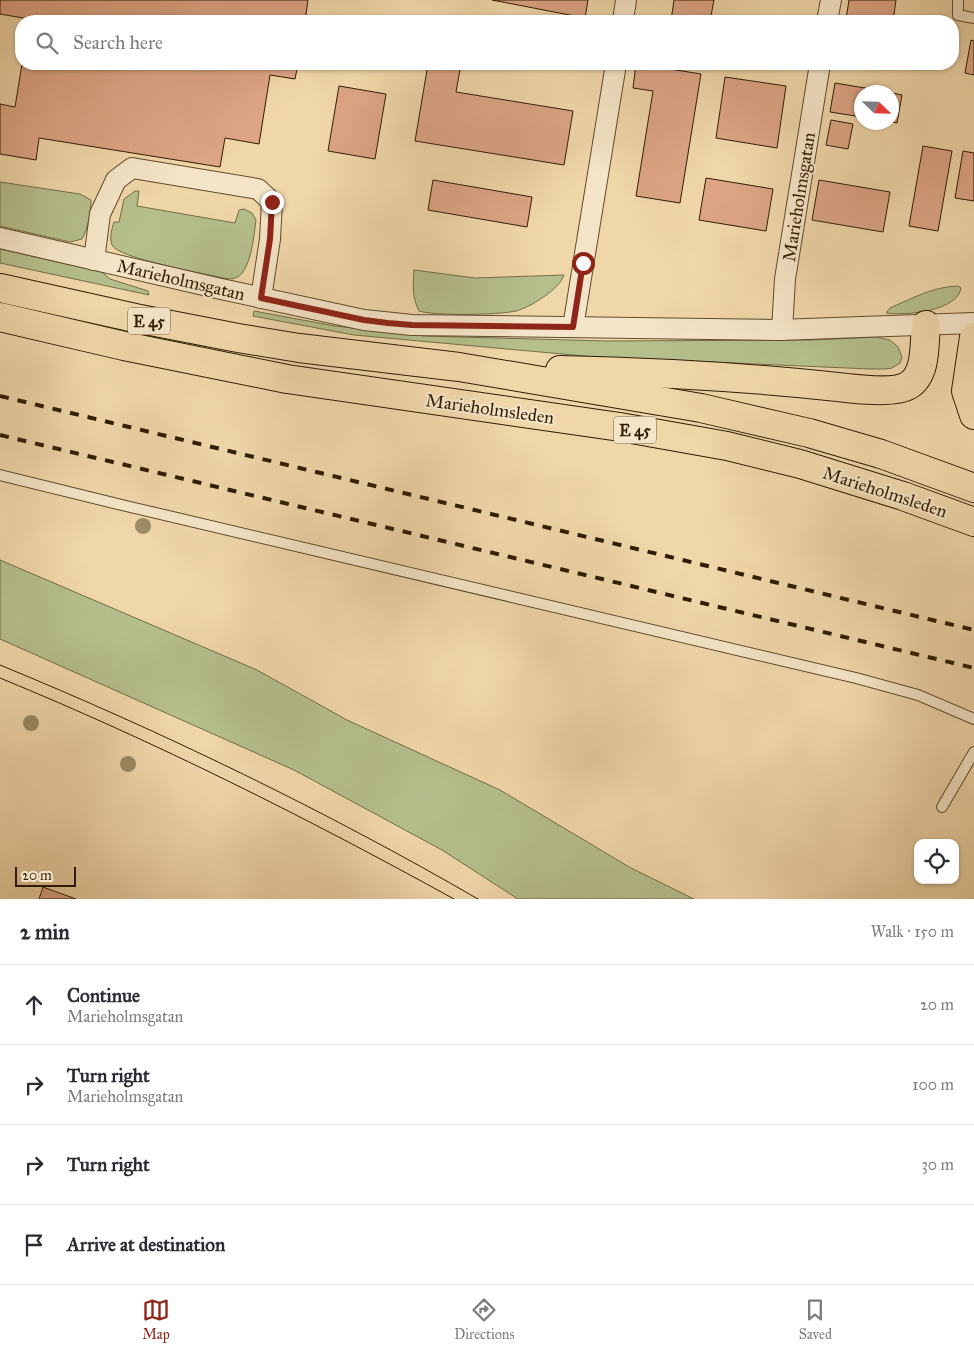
<!DOCTYPE html>
<meta charset="utf-8">
<style>
:root{--surface:#fff;--page:#f2f2f3;--text:#2b2b33;--muted:#7c7c81;--line:#e1e1e2;--accent:#8f2418}
body{margin:0;font-family:"IM FELL Great Primer",serif;background:var(--page);color:var(--text)}
.controls{position:absolute;right:15px;bottom:15px;display:grid;overflow:hidden;border-radius:10px;box-shadow:0 1px 4px #0004}
.controls button{width:45px;height:45px;display:grid;place-items:center;padding:0;border:0;border-bottom:1px solid var(--line);background:var(--surface);color:var(--text);font:25px sans-serif}
.compass{position:absolute;left:854px;top:85px;width:45px;height:45px;border-radius:50%;background:var(--surface);box-shadow:0 1px 4px #0004;rotate:113deg}
.scale{position:absolute;left:15px;bottom:12px;width:61px;box-sizing:border-box;padding-left:5px;border:2px solid #301b00;border-top:0;font-size:14px;line-height:18px;white-space:nowrap;color:#301b00;-webkit-text-stroke:4px #f5e5c8;paint-order:stroke}
.stop{position:absolute;width:15px;height:15px;margin:-11px;border:4px solid #8f2418;border-radius:50%;background:#fff}
.stop.end{background:#8f2418;border-color:#fff;box-shadow:0 1px 5px #0008}
.list{margin:0;padding:0;list-style:none}
h2{display:flex;justify-content:space-between;align-items:center;height:65px;margin:0;padding:0 20px;font-size:21px}
h2 small{font-size:16px;font-weight:400;color:var(--muted)}
.list li{display:grid;grid-template-columns:32px 1fr auto;gap:15px;align-items:center;box-sizing:border-box;height:80px;padding:0 20px;border-top:1px solid var(--line)}
.list b{display:block;font-size:19px;white-space:nowrap}
.list p{margin:0;font-size:16px;white-space:nowrap;color:var(--muted)}
.list em{font-size:16px;font-style:normal;color:var(--muted)}
.icon{flex:none;width:28px;height:28px;fill:none;stroke:currentColor;stroke-width:2;stroke-linecap:round;stroke-linejoin:round}
.map{position:relative;flex:none;width:974px;height:899px;overflow:hidden}
.search{position:absolute;background:var(--surface);box-shadow:0 1px 4px #0004;left:15px;right:15px;top:15px;height:55px;display:flex;align-items:center;gap:12px;box-sizing:border-box;padding:0 18px;border-radius:20px;color:var(--muted);font-size:19px}
.sheet{height:385px;background:var(--surface)}
nav{display:flex;justify-content:space-around;align-items:center;box-sizing:border-box;height:70px;border-top:1px solid var(--line);background:var(--surface);font-size:14px;color:var(--muted)}
nav a{display:grid;justify-items:center;gap:2px}
nav .on{color:var(--accent)}
.map>svg:first-child{display:block}
.green{fill:#b5bf8c;stroke:#726d46}
.building{fill:#dda585;stroke:#301b00}
.lines{fill:none;stroke-linecap:round;stroke-linejoin:round}
.service-casing{stroke:#604a2a;stroke-width:12}
.minor-casing{stroke:#604a2a;stroke-width:22}
.trunk-casing{stroke:#301b00;stroke-width:30}
.service{stroke:#f5e5c8;stroke-width:10}
.minor{stroke:#f5e5c8;stroke-width:20}
.trunk{stroke:#f0d7aa;stroke-width:28}
.tram{stroke:#301b00;stroke-width:1}
.rail{stroke:#301b00;stroke-width:4;stroke-dasharray:9 9;stroke-linecap:butt}
.tree{fill:#9c8b64}
.route{stroke:#8f2418;stroke-width:6}
.labels{text-anchor:middle;stroke-width:4;stroke-linejoin:round;paint-order:stroke}
.shield{fill:#f5e5c8;stroke:#6b583c;stroke-width:1}
.shield-label{font-size:16px;font-weight:bold;fill:#301b00}
.street-label{font-size:18px;fill:#301b00;stroke:#f5e5c8}
</style>
<div class="map">
<svg width="974" height="899" viewBox="0 0 974 899">
<rect width="100%" height="100%" fill="#f0d7aa"/>
<filter id="stains"><feTurbulence type="fractalNoise" baseFrequency=".004" numOctaves="4"/><feColorMatrix values="0 0 0 0 .2 0 0 0 0 .09 0 0 0 0 .02 0 0 0 .5 -.17"/></filter>
<radialGradient id="worn" r=".72"><stop offset=".6" stop-color="#630" stop-opacity="0"/><stop offset="1" stop-color="#630" stop-opacity=".3"/></radialGradient>
<!-- green -->
<g class="green">
<path d="M 0,182 L 80,194 L 91,200 C 91,211 88,229 82,239 L 70,242 L 0,226 Z"/>
<path d="M 135,191 L 139,191 L 137,206 L 235,223 L 239,210 L 244,209 L 252,213 L 256,220 C 254,234 251,274 235,278 C 230,280 224,278 219,277 C 201,273 118,258 112,245 C 109,237 112,229 114,222 L 119,222 L 124,199 Z"/>
<polygon points="0,249 102,272 110,279 148,291 149,295 0,263"/>
<path d="M 414,270 L 475,278 L 564,275 C 560,289 529,308 516,311 C 498,315 435,316 419,311 C 412,297 413,286 414,270 Z"/>
<path d="M 958,286 L 961,288 C 958,311 905,316 886,313 L 890,308 C 913,298 932,287 958,286 Z"/>
<polygon points="254,311 335,326 424,336 606,341 813,340 876,337 890,340 898,347 902,357 900,363 892,368 885,369 870,369 595,357 354,335 253,316"/>
<polygon points="0,560 257,670 347,720 500,790 631,868 694,899 518,899 442,850 294,770 0,639"/>
</g>
<!-- building -->
<g class="building">
<polygon points="0,0 308,0 305,21 29,21 29,19 0,14"/>
<polygon points="492,0 588,0 585,18"/>
<polygon points="674,0 714,0 710,21 671,21"/>
<polygon points="849,0 896,0 893,21 863,21 846,19"/>
<polygon points="971,40 974,41 974,75 965,73"/>
<polygon points="22,64 298,64 295,79 270,75 259,144 225,138 220,167 39,138 36,160 0,154 0,104 15,107"/>
<polygon points="428,64 461,64 456,92 573,111 564,165 415,141"/>
<polygon points="636,64 658,64 658,67 701,74 680,203 636,196 653,91 633,88"/>
<polygon points="725,77 786,86 777,148 716,138"/>
<polygon points="835,83 889,92 862,92 862,117 830,112"/>
<polygon points="339,86 386,94 375,159 328,151"/>
<polygon points="892,93 902,95 897,123 892,122"/>
<polygon points="831,120 853,124 848,149 826,145"/>
<polygon points="923,146 952,151 938,231 909,226"/>
<polygon points="963,151 974,153 974,201 955,198"/>
<polygon points="706,178 773,189 766,231 699,220"/>
<polygon points="433,180 532,197 527,227 428,210"/>
<polygon points="819,180 890,192 883,232 812,220"/>
<polygon points="43,887 76,899 39,899"/>
</g>
<g class="lines">
<defs>
<g id="service">
<polyline points="958,0 958,15 974,18"/>
<polyline points="0,475 126,506 856,678 918,695 974,719"/>
<polyline points="942,807 974,752"/>
</g>
<g id="minor">
<polyline points="623,21 626,0"/>
<polyline points="827,21 831,0"/>
<polyline points="0,238 221,289 364,320 412,325 778,330 974,323"/>
<polyline points="94,260 100,214 116,180 132,168 258,189 272,202 270,239 261,298"/>
<polyline points="573,327 616,64"/>
<polyline points="782,330 785,279 820,64"/>
</g>
<g id="trunk">
<polyline points="0,288 135,318 238,338 299,348 459,367 701,408 809,433 881,454 974,488"/>
<polyline points="0,317 124,346 287,379 620,427 727,446 800,464 903,496 974,522"/>
<polyline points="974,337 966,391 974,415"/>
<path d="M 560,370 C 653,372 745,377 838,387 C 854,389 896,394 909,385 C 927,374 924,343 926,325"/>
</g>
</defs>
<!-- service casing -->
<use href="#service" class="service-casing"/>
<!-- minor casing -->
<use href="#minor" class="minor-casing"/>
<!-- trunk casing -->
<use href="#trunk" class="trunk-casing"/>
<!-- service -->
<use href="#service" class="service"/>
<!-- minor -->
<use href="#minor" class="minor"/>
<!-- trunk -->
<use href="#trunk" class="trunk"/>
<!-- tram -->
<g class="tram">
<path d="M 0,665 C 163,732 326,811 478,899"/>
<path d="M 0,678 C 156,742 307,818 454,899"/>
</g>
<!-- rail -->
<g class="rail">
<polyline points="0,396 974,630"/>
<polyline points="0,435 974,668"/>
</g>
</g>
<!-- trees -->
<g class="tree">
<circle cx="143" cy="526" r="8"/>
<circle cx="31" cy="723" r="8"/>
<circle cx="128" cy="764" r="8"/>
</g>
<g class="lines">
<!-- route -->
<polyline class="route" points="272,202 270,239 261,298 364,320 388,323 412,325 573,327 583,263"/>
</g>
<g class="labels">
<!-- shield labels -->
<g class="shield">
<rect x="128" y="307.5" width="42" height="27" rx="4"/>
<rect x="614" y="416.5" width="42" height="27" rx="4"/>
</g>
<g class="shield-label">
<text x="149" y="327">E 45</text>
<text x="635" y="436">E 45</text>
</g>
<!-- street labels -->
<g class="street-label">
<text transform="translate(799 197) rotate(-81)" y="6">Marieholmsgatan</text>
<text transform="translate(181 280) rotate(13)" y="6">Marieholmsgatan</text>
<text transform="translate(490 409) rotate(8)" y="6">Marieholmsleden</text>
<text transform="translate(885 492) rotate(18)" y="6">Marieholmsleden</text>
</g>
</g>
<rect width="100%" height="100%" filter="url(#stains)"/>
<rect width="100%" height="100%" fill="url(#worn)"/>
</svg>
<div class="controls">
<button><svg class="icon" aria-label="locate" viewBox="0 0 24 24"><circle cx="12" cy="12" r="6"/><path d="M12 2v4M12 18v4M2 12h4M18 12h4"/></svg></button>
</div>
<svg class="compass" viewBox="-18 -18 36 36"><path d="M0-13l5 13h-10z" fill="#e53935"/><path d="M0 13l5-13h-10z" fill="#7c7c81"/></svg>
<div class="scale">20 m</div>
<div class="stop" style="left:583px;top:263px"></div>
<div class="stop end" style="left:272px;top:202px"></div>
<div class="search"><svg class="icon" aria-label="search" viewBox="0 0 24 24"><circle cx="10" cy="10" r="6"/><path d="M15 15l6 6"/></svg>Search here</div>
</div>
<section class="sheet">
<h2>2 min<small>Walk · 150 m</small></h2>
<ul class="list">
<li><svg class="icon" aria-label="ahead" viewBox="0 0 24 24"><path d="M12 20V5M6 11l6-6 6 6"/></svg><div><b>Continue</b><p>Marieholmsgatan</p></div><em>20 m</em></li>
<li><svg class="icon" aria-label="right" viewBox="0 0 24 24"><path d="M7 20v-9h11M14 6l5 5-5 5"/></svg><div><b>Turn right</b><p>Marieholmsgatan</p></div><em>100 m</em></li>
<li><svg class="icon" aria-label="right" viewBox="0 0 24 24"><path d="M7 20v-9h11M14 6l5 5-5 5"/></svg><div><b>Turn right</b></div><em>30 m</em></li>
<li><svg class="icon" aria-label="arrive" viewBox="0 0 24 24"><path d="M6 21V4h12l-3 4 3 4H6"/></svg><div><b>Arrive at destination</b></div></li>
</ul>
</section>
<nav>
<a class="on"><svg class="icon" aria-label="map" viewBox="0 0 24 24"><path d="M3 6l6-2 6 2 6-2v14l-6 2-6-2-6 2zM9 4v14M15 6v14"/></svg>Map</a>
<a><svg class="icon" aria-label="directions" viewBox="0 0 24 24"><path d="M12 3l9 9-9 9-9-9zM9 14v-3h6M13 9l2 2-2 2"/></svg>Directions</a>
<a><svg class="icon" aria-label="saved" viewBox="0 0 24 24"><path d="M7 4h10v16l-5-4-5 4z"/></svg>Saved</a>
</nav>
